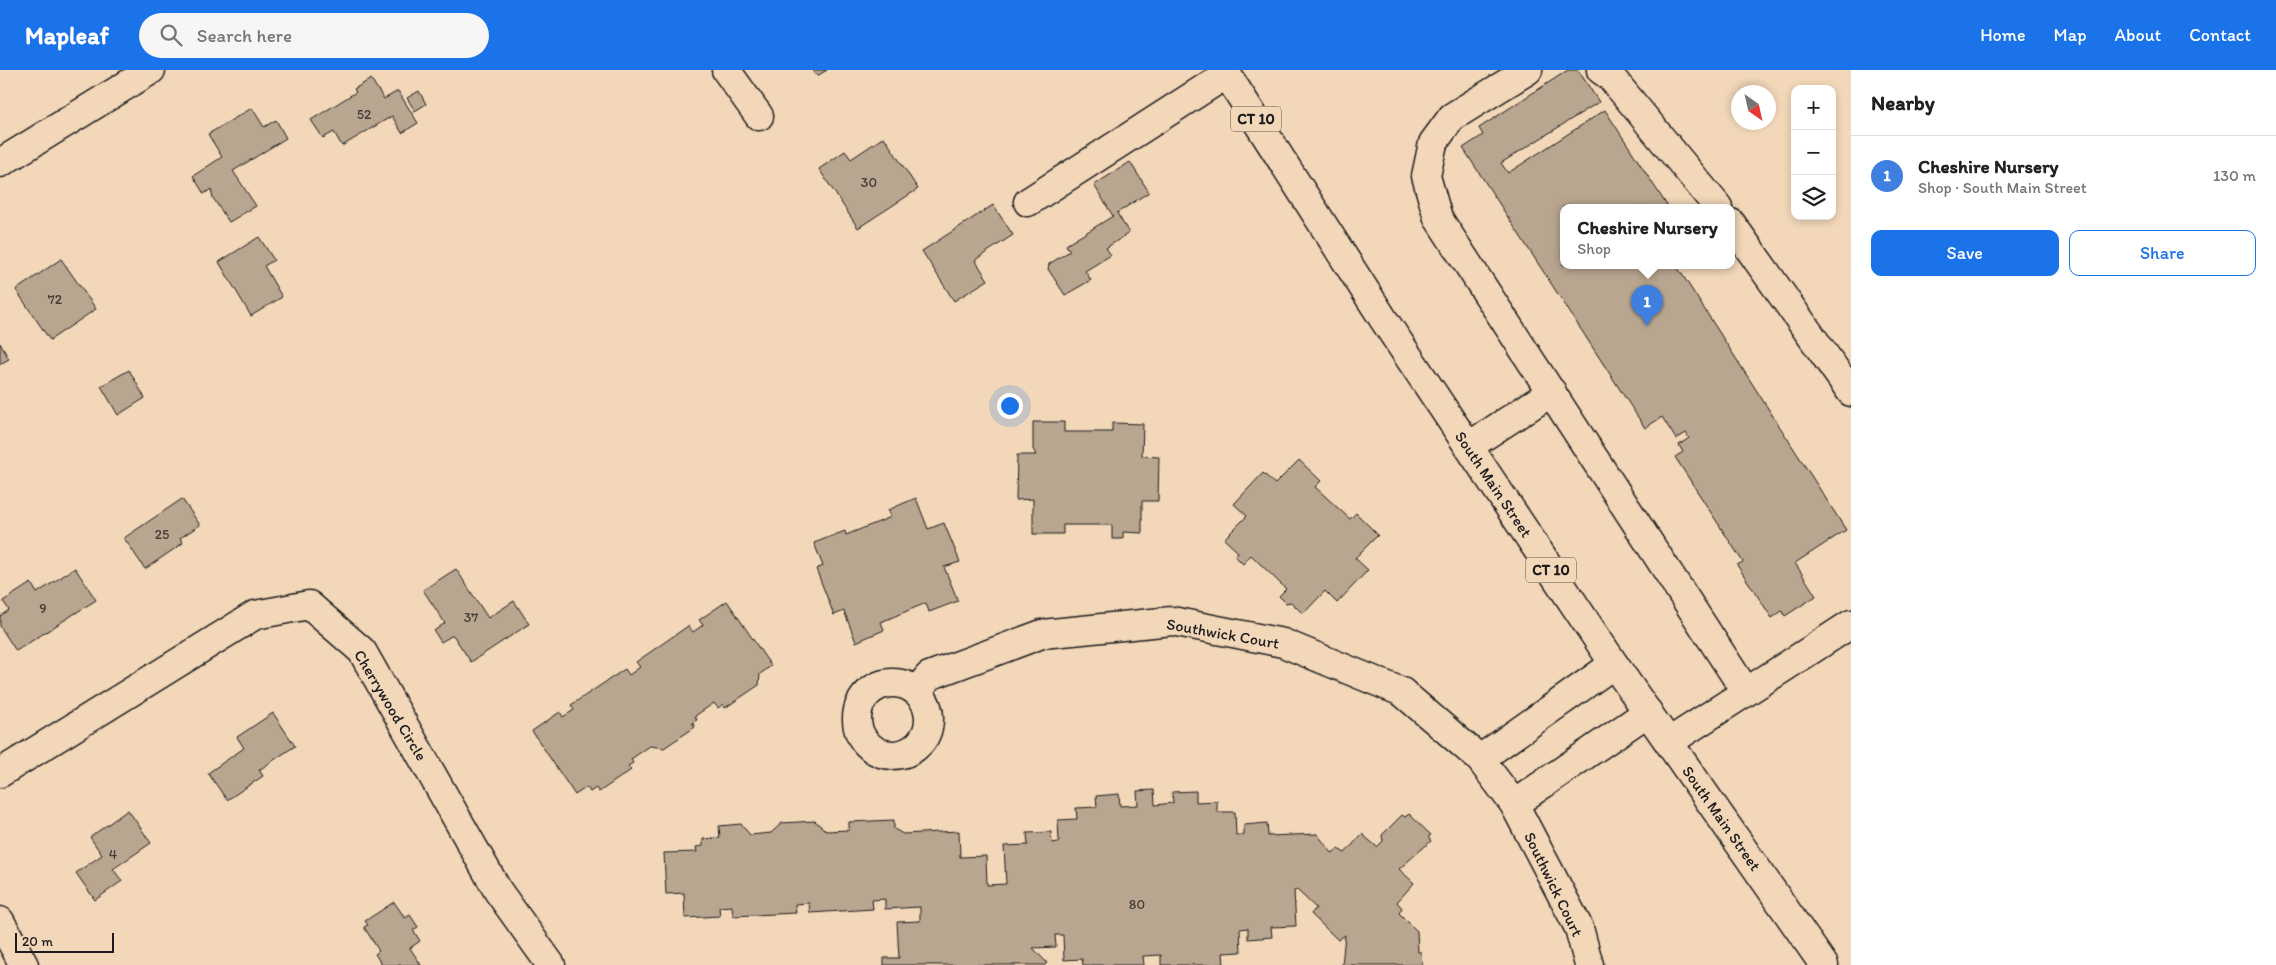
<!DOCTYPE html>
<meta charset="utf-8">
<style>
:root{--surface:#fff;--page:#f6f6f6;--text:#202124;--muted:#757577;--line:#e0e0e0;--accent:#1a73e8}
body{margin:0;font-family:Itim,sans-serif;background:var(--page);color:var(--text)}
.controls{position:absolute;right:15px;top:15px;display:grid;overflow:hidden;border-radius:10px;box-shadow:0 2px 8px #0003}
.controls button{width:45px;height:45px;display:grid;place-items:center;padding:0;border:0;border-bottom:1px solid var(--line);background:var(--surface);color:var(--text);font:25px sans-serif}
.compass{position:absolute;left:1731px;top:15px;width:45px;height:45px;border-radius:50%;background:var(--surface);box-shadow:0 2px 8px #0003;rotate:146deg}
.scale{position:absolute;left:15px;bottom:12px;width:99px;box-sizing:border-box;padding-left:5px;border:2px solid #1c1c1c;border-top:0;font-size:14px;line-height:18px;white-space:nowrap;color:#1c1c1c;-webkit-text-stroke:4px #f2d7b9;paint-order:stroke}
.you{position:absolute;left:1009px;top:335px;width:18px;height:18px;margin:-12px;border:4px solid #fff;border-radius:50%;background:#1a73e8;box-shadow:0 0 0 8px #1a73e833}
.badge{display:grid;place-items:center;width:32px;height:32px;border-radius:50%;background:var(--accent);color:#fff;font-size:16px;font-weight:700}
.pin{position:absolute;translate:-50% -41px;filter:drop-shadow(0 1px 2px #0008)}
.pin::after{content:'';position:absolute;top:26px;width:18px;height:15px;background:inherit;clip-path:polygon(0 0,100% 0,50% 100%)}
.popup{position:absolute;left:1560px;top:134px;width:175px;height:65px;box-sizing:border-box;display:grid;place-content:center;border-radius:10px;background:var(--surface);filter:drop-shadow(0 1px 4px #0005);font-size:16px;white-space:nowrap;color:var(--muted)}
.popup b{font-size:19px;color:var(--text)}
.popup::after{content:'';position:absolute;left:50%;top:100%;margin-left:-10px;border:10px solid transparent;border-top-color:var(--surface)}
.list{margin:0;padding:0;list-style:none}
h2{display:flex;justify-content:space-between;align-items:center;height:65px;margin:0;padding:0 20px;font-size:21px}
h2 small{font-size:16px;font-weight:400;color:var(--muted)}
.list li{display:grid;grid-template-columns:32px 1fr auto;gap:15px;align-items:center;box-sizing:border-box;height:80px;padding:0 20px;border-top:1px solid var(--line)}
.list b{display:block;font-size:19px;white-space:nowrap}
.list p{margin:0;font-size:16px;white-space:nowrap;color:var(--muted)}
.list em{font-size:16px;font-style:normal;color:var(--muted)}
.actions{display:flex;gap:10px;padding:15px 20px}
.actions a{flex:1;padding:11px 0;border:1px solid var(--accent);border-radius:10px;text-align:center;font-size:18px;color:var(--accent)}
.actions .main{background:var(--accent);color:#fff}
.icon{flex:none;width:28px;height:28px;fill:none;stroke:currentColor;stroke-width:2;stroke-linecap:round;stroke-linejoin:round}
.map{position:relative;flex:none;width:1851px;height:895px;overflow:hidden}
header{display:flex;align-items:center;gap:30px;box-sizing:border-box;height:70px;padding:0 25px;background:var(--accent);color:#fff}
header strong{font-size:24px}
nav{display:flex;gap:28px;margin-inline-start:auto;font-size:18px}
.search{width:350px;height:45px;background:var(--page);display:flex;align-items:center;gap:12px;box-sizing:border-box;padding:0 18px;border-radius:28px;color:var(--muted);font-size:19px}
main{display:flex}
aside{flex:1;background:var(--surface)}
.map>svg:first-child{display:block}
.building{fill:#b9a690;stroke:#1c1c1c}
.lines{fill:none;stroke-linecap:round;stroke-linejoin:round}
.minor-casing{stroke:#1c1c1c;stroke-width:31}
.highway-casing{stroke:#1c1c1c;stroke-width:31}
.minor{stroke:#f2d7b9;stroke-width:28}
.highway{stroke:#f2d7b9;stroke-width:28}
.labels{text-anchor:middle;stroke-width:4;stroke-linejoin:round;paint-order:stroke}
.number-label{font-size:14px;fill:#433e39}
.shield{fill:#f2d7b9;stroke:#5c544b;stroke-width:1}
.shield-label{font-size:15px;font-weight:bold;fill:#1c1c1c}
.street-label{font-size:16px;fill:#1c1c1c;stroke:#f2d7b9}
</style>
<header>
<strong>Mapleaf</strong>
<div class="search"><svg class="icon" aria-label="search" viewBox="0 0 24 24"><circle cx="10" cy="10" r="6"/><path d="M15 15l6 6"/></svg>Search here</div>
<nav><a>Home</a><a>Map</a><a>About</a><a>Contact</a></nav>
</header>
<main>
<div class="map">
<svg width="1851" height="895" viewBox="0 0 1851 895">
<rect width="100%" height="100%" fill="#f2d7b9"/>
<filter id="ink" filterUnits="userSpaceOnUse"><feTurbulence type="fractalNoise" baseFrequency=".02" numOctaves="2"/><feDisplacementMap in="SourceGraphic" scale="10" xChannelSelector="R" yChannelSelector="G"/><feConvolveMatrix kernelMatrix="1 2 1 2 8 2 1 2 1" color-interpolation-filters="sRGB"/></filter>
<g filter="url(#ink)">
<!-- building -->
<g class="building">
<polygon points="813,0 827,0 817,6"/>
<polygon points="1568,0 1578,0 1599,32 1501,93 1508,103 1605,40 1668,137 1563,137 1563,195 1676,195 1846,460 1795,493 1816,526 1785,546 1782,541 1772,548 1737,495 1743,492 1675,387 1683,382 1679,375 1689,368 1686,363 1676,369 1662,347 1645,358 1463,78 1483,65 1479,58"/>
<polygon points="371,9 384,29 398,21 418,53 402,63 392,46 342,76 334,62 323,68 311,50 356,22 354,19"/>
<polygon points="419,21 426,34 415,41 407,28"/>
<polygon points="252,38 264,57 276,50 286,68 233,101 256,136 229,152 213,128 211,119 204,124 193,106 222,87 208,64"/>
<polygon points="884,67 918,119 858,158 819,99 845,81 851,89"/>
<polygon points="1130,92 1149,122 1117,143 1129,163 1106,178 1111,185 1085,201 1091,210 1065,225 1048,199 1049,194 1070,181 1066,175 1113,146 1094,115"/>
<polygon points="993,135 1013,165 975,190 988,210 954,231 922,181"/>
<polygon points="259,167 274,190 264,196 282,227 251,246 219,192"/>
<polygon points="61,189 96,239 50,270 16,220"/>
<polygon points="0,273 9,289 0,294"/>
<polygon points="129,300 145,328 118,345 101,316"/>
<polygon points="1033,352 1064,352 1064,362 1112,362 1112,353 1143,354 1142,386 1159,387 1158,431 1142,431 1142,463 1123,462 1123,469 1112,469 1112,455 1063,455 1063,464 1033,464 1033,429 1016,430 1017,385 1036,385 1033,379"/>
<polygon points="1299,390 1321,411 1315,417 1350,449 1356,443 1378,465 1355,488 1368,500 1337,533 1325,521 1303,544 1291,532 1286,533 1279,526 1286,519 1251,485 1243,494 1235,486 1238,482 1224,469 1247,446 1234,434 1263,403 1275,414"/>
<polygon points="916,428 928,459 944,453 960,492 944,497 958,531 929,542 926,533 881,552 884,560 856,572 844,541 834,545 816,499 823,496 814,473 845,461 846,465 891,447 888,440"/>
<polygon points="182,429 200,455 180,468 183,473 145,499 124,468"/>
<polygon points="75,498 96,530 16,581 0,556 0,546 9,540 3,531 31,513 37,523"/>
<polygon points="456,499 488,548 514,531 529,554 471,592 453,565 441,572 434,561 445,553 423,520"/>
<polygon points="727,531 771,596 760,604 759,615 725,638 723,634 718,638 714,633 695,646 697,650 692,653 695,657 664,678 650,676 631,689 633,693 628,696 631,700 599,722 596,718 590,722 587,717 575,725 532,661 560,642 563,647 574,640 571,635 625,599 629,605 640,597 636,592 688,556 693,562 703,555 699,550"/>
<polygon points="273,643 295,676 259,700 263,706 227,730 208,703 244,678 237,667"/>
<polygon points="1154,720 1155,735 1173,733 1172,722 1196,721 1196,732 1217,731 1217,742 1235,742 1236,765 1244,765 1244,755 1267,753 1268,766 1317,764 1332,783 1338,779 1345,783 1362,764 1377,777 1383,771 1382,765 1402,745 1405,747 1409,744 1431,765 1428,767 1431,771 1399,799 1414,813 1397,832 1402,838 1399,843 1417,861 1418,882 1421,882 1422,895 1342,895 1345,865 1338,870 1311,844 1316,838 1297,820 1294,821 1296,856 1271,857 1272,867 1248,869 1248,858 1240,859 1241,882 1223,883 1224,894 1203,895 1161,895 1161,885 1143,886 1144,895 1083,895 1082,889 1064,890 1063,865 1055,865 1056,877 1033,878 1047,893 1045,895 884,895 884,888 899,888 897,852 920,851 920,837 885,839 885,829 872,830 873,839 810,843 809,833 795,834 796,843 733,846 732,836 719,837 720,846 685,848 684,823 666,824 664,783 697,782 696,777 703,776 703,769 720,768 719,756 741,754 750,765 771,763 782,753 815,751 826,761 849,760 849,752 894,750 894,759 903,764 959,761 960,787 986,786 987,815 1006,814 1004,776 1028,775 1027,763 1051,762 1052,773 1059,772 1058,750 1077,749 1076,738 1097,737 1096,726 1119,724 1120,736 1138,735 1137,721"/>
<polygon points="128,740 151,773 113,799 122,811 95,830 76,803 102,785 90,767"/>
<polygon points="394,832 405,848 410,845 418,857 413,860 420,871 410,878 421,895 382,895 375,884 379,881 364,857 368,855 365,851"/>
</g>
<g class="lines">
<defs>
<g id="minor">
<polyline points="726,0 759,46"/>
<polyline points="1528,0 1452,47 1433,73 1426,106 1438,148 1746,622"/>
<polyline points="1601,0 1610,6 1718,137"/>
<polyline points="0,93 151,0"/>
<polyline points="1028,132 1227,4"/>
<polyline points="1731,153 1851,322"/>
<polyline points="1469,376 1552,322"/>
<circle cx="893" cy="649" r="36"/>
<polyline points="917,621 929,606 1042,564 1172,551 1283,573 1402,622 1480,689 1514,734 1579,858 1589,895"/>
<polyline points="1669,672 1851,554"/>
<polyline points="1480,689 1614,594"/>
<polyline points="0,703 255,545 309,535 362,581 498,821 551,895"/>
<polyline points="1514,734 1648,642"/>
<polyline points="0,851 24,895"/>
</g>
<polyline id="highway" points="1224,0 1384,250 1614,594 1824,895"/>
</defs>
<!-- minor casing -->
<use href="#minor" class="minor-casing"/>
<!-- highway casing -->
<use href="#highway" class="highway-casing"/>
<!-- minor -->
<use href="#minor" class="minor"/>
<!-- highway -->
<use href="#highway" class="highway"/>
</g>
</g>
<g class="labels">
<!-- number labels -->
<g class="number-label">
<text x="364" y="49">52</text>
<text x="869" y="117">30</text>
<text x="55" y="234">72</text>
<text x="162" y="469">25</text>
<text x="43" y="543">9</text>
<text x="471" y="552">37</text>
<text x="113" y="789">4</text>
<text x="1137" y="839">80</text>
</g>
<!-- shield labels -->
<g class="shield">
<rect x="1231" y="36.5" width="50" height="25" rx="4"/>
<rect x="1526" y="487.5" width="50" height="25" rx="4"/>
</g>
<g class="shield-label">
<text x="1256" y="54">CT 10</text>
<text x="1551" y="505">CT 10</text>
</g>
<!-- street labels -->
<g class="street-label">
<text transform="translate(1494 414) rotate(56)" y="6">South Main Street</text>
<text transform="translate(1223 563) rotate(10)" y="6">Southwick Court</text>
<text transform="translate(391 635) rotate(59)" y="6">Cherrywood Circle</text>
<text transform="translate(1722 748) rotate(55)" y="6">South Main Street</text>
<text transform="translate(1554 814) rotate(64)" y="6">Southwick Court</text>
</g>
</g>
</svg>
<div class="controls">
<button>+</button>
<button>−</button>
<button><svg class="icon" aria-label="layers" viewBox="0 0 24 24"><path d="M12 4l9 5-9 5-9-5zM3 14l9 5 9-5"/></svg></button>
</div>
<svg class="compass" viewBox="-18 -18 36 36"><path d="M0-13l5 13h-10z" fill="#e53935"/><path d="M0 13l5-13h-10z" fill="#757577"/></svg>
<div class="scale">20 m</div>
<div class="you"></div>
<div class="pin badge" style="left:1647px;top:256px;background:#3f7fe0">1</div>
<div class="popup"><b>Cheshire Nursery</b>Shop</div>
</div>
<aside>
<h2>Nearby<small></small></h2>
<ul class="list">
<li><span class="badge" style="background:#3f7fe0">1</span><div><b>Cheshire Nursery</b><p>Shop · South Main Street</p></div><em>130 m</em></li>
</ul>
<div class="actions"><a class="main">Save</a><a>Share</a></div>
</aside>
</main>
